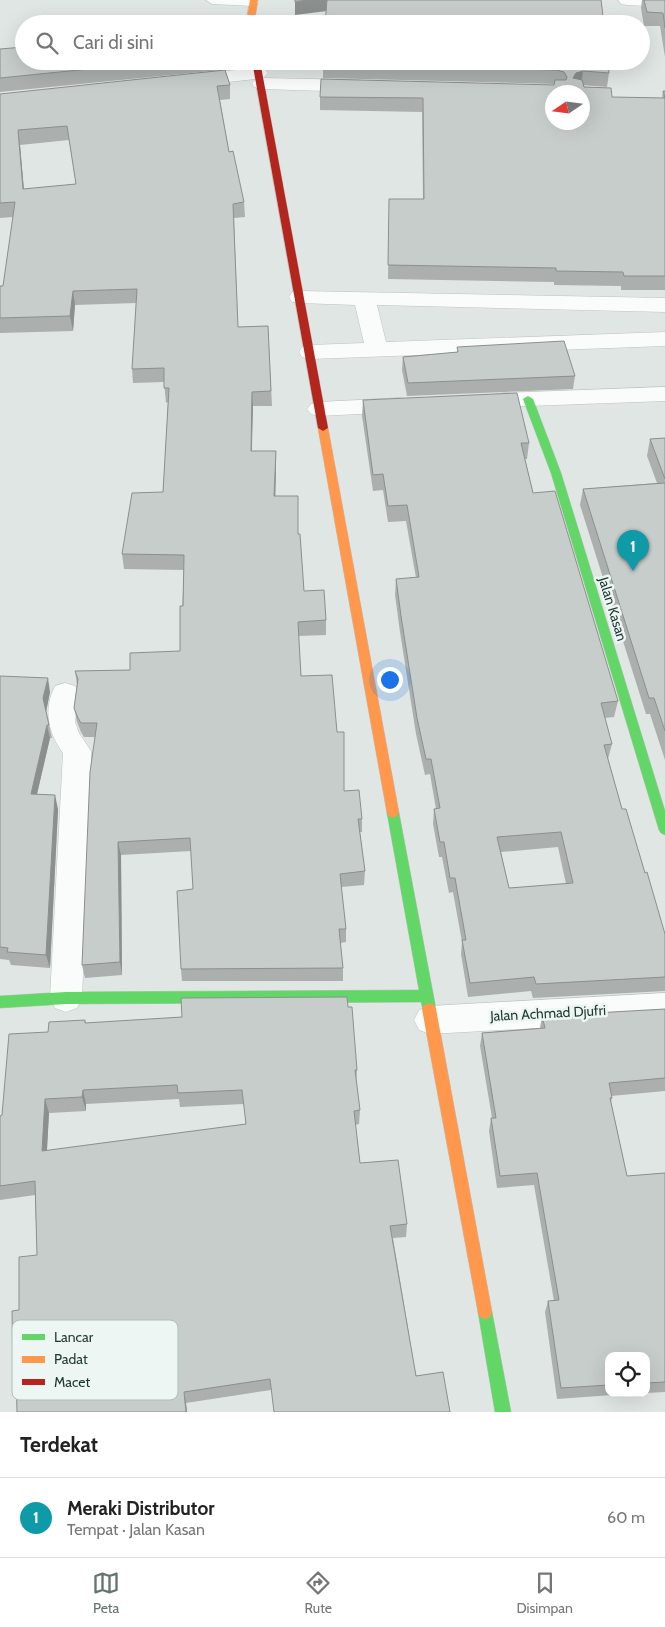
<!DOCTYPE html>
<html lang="id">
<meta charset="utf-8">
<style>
:root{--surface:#fff;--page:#f2f2f2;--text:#222;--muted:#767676;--line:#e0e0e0;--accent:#637471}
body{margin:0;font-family:Cabin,sans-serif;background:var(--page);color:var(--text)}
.controls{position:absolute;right:15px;bottom:15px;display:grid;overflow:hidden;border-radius:10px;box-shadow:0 5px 20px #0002}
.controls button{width:45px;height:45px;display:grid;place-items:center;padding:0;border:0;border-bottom:1px solid var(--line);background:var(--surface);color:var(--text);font:25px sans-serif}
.compass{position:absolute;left:545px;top:85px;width:45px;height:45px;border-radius:50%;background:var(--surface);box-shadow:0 5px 20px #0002;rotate:257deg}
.you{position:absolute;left:389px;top:679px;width:18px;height:18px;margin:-12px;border:4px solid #fff;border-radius:50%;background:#1a73e8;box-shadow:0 0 0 8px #1a73e833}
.badge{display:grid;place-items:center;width:32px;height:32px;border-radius:50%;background:var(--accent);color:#fff;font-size:16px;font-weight:700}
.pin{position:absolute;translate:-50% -41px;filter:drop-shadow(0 1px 2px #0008)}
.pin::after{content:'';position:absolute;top:26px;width:18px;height:15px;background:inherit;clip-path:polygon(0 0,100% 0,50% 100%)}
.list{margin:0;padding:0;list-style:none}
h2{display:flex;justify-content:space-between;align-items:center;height:65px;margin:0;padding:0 20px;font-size:21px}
h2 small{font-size:16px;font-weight:400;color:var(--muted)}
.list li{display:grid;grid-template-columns:32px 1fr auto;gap:15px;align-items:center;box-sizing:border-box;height:80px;padding:0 20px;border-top:1px solid var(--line)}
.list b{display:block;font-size:19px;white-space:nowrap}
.list p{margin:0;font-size:16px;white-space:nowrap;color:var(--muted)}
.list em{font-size:16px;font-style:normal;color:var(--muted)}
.icon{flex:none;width:28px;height:28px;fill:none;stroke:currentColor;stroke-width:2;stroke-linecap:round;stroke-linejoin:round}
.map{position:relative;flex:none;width:665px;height:1412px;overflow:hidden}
.search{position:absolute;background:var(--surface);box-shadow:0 5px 20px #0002;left:15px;right:15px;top:15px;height:55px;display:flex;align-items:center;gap:12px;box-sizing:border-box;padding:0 18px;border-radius:28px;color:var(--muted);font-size:19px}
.sheet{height:145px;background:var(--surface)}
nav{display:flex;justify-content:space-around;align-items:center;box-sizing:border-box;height:70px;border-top:1px solid var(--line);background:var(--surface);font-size:14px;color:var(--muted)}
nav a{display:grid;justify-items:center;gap:2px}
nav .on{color:var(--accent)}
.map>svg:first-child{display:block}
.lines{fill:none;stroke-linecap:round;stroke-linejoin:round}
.lane-casing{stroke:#bdc3c1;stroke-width:1}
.street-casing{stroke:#bdc3c1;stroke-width:1}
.fast-casing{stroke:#bcc4c1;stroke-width:1}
.slow-casing{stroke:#bcc4c1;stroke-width:1}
.jam-casing{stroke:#bcc4c1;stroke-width:1}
.lane{fill:#fafbfb;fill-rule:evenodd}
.street{fill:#fafbfb;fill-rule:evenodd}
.fast{fill:#63d668;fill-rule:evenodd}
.slow{fill:#ff974d;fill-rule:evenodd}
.jam{fill:#b3261e;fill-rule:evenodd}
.wall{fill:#abb0af;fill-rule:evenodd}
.shaded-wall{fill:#8b908e}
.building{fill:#c7cdcb;stroke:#8b908e;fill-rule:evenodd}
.labels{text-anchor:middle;stroke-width:5;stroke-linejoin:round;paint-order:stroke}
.street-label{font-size:14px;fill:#1f3733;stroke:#edf6f2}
.key{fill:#edf6f2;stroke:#afbdb9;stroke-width:1}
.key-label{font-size:14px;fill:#1f3733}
</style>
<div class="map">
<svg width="665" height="1412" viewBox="0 0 665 1412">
<rect width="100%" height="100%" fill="#e0e6e4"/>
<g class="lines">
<defs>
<polygon id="lane" points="206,0 257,0 259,2 253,6 212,4"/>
<g id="street">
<polygon points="618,0 665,0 665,7 627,5 621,4"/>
<polygon points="259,68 265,69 268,73 263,78 359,80 366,82 368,86 366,90 359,92 261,89 254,87 252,83 256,79 190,86 184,84 181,80 184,76 190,74"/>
<polygon points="300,291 665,298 665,312 377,305 386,342 665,332 665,346 310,359 302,357 299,352 302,347 310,345 364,343 355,305 300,303 292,302 289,297 292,292"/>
<polygon points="665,387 665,401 503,407 495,405 491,400 495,395 503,393"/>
<polygon points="400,398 408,400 412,405 408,410 400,412 319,416 311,414 307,409 311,404 319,402"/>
<path d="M 65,683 L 75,686 L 79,693 L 75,722 L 79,733 L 91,751 L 91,778 L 82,998 L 77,1008 L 66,1012 L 55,1008 L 50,998 L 63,753 C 48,733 43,709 55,686 Z"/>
<polygon points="665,993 665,1021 430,1034 419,1030 414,1020 419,1010 430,1006"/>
</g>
<g id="fast">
<polygon points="528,396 533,399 561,473 665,811 665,835 661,833 659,830 551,473 523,399"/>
<polygon points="393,808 397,810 399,813 436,1009 434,1013 429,1015 424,1013 421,1002 66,1004 0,1008 0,996 66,992 419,990 387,813 389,810"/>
<polygon points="485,1305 490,1307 492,1312 511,1412 495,1412 478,1312 480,1307"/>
</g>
<g id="slow">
<polygon points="250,0 258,0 254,24 246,24"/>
<polygon points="323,425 328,428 399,813 397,816 393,818 389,816 387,813 318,428"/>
<polygon points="429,1003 434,1005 436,1009 492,1312 490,1317 485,1319 480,1317 478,1312 422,1009 424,1005"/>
</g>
<polygon id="jam" points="252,61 260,61 328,428 323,431 318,428"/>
</defs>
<!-- lane casing -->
<use href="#lane" class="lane-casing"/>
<!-- street casing -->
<use href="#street" class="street-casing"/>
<!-- fast casing -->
<use href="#fast" class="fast-casing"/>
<!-- slow casing -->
<use href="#slow" class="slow-casing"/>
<!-- jam casing -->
<use href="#jam" class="jam-casing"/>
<!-- lane -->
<use href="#lane" class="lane"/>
<!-- street -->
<use href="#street" class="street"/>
<!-- fast -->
<use href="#fast" class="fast"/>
<!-- slow -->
<use href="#slow" class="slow"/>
<!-- jam -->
<use href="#jam" class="jam"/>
</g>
<!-- wall -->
<g class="wall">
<polygon points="642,0 665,0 665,57 660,26 644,26 641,8"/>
<polygon points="0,49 24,61 221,61 221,70 0,92"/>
<polygon points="323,61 608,61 609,73 607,87 583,85 584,87 612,97 662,98 663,91 665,91 665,290 621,290 621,286 554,285 554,282 388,279 389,213 423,199 422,112 320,110 320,97 554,85 554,84 323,78"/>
<path d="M 230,85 L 230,99 L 220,100 L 229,152 L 244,202 L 245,217 L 234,218 L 238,327 L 268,326 L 272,406 L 253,406 L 252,451 L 276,451 L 276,465 L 275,496 L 298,534 L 304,591 L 326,620 L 326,635 L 298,636 L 301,676 L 337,732 L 344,791 L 362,819 L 362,832 L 360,832 L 365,871 L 364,885 L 341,887 L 346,929 L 346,942 L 340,943 L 343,968 L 343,981 L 182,981 L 181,969 L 193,889 L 191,851 L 121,855 L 122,975 L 85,978 L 82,965 L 95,737 L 84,737 L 81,732 L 77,722 L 74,708 L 77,685 L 75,671 L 130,670 L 180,651 L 184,570 L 124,569 L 122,554 L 163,492 L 168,402 L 166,403 L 164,382 L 133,383 L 132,369 L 136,303 L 75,305 L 73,331 L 0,333 L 0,286 L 3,286 L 13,217 L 0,218 L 0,94 ZM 69,140 L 76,184 L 24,189 L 20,145 Z"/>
<polygon points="457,347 575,376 573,389 407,396 402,370 403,357 457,352"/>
<path d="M 363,400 L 529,443 L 527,459 L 525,459 L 533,493 L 618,701 L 614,717 L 605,718 L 612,744 L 608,759 L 622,809 L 645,873 L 665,934 L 665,991 L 533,998 L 531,991 L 468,997 L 461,954 L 462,942 L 453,892 L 449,893 L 442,857 L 439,857 L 433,824 L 434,809 L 436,809 L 430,774 L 425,775 L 416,734 L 400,632 L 395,595 L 396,579 L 416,578 L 406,521 L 388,522 L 383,490 L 373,491 L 362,416 ZM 558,847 L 566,884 L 509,888 L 501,852 Z"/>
<polygon points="665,438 665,760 650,714 646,714 580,505 583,489 657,483 647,456 650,439"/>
<polygon points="0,676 50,692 46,712 52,738 50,738 37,794 58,809 50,968 11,965 9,960 0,959"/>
<polygon points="665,1009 665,1091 611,1096 612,1098 611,1102 627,1176 665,1173 665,1392 646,1393 646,1356 609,1356 609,1393 640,1393 557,1399 545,1312 548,1301 554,1301 534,1185 497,1188 489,1131 491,1118 492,1118 480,1046 482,1033 540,1028 542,1016"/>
<path d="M 85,1020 L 86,1023 L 357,1070 L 356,1084 L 360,1110 L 359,1124 L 355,1125 L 360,1163 L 407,1224 L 406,1237 L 393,1238 L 416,1376 L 450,1412 L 271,1390 L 186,1403 L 187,1412 L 17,1412 L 16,1375 L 13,1368 L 19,1310 L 37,1255 L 35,1195 L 0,1200 L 0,1116 L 2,1115 L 48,1032 ZM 179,1099 L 180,1107 L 244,1104 L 246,1124 L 47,1151 L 49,1113 L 86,1111 L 86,1104 Z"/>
</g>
<!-- shaded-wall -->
<g class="shaded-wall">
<polygon points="307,0 327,0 327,11 295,15 295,2"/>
<polygon points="583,71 581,85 573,78 576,73"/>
<polygon points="18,130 20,145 25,203 23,189"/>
<polygon points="73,291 75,305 73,331 70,316"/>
<polygon points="252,392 253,406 251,465 251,451"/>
<polygon points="276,451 276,465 275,511 274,496"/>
<polygon points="48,678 50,692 46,712 43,698"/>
<polygon points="47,725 50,738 34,807 31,794"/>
<polygon points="55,795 58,809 50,968 46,955"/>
<polygon points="118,842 121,855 122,975 120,962"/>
<polygon points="83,1090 86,1104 86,1111 82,1097"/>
<polygon points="45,1099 49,1113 46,1165 42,1151"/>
<polygon points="184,1392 186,1403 187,1412 186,1412"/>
</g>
<!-- building -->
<g class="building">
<polygon points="295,0 307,0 295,2"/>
<polygon points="327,0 601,0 604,24 325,24"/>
<polygon points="644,0 665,0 665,28 663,13 647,12"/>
<polygon points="204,22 205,24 189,24"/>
<polygon points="24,47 24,61 168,61 0,78 0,49"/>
<path d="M 323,61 L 608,61 L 609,73 L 583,71 L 576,73 L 573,78 L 582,80 L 584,87 L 611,88 L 612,97 L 665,98 L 663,91 L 665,91 L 665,276 L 624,276 L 623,272 L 556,271 L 556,268 L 388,265 L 389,199 L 424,199 L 423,98 L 320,97 L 321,79 L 554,85 L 555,80 L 566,80 L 567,77 L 564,72 L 557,70 L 322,64 ZM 552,92 L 582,92 L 582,122 L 552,122 Z"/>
<path d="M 225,70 L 230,85 L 217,86 L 229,152 L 233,151 L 244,202 L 233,204 L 238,327 L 268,326 L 271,391 L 252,392 L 251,451 L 276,451 L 274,496 L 298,496 L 298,534 L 300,534 L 304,591 L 324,590 L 326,620 L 298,622 L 301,676 L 332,675 L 337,732 L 344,732 L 344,791 L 359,790 L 362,819 L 358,819 L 365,871 L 340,874 L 346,929 L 339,929 L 343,968 L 181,969 L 177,891 L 193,889 L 190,838 L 118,842 L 120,962 L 82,965 L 90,772 L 97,723 L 81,723 L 78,718 L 74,708 L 78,679 L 75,671 L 130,670 L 130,653 L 180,651 L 180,606 L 183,606 L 184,555 L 122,554 L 132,493 L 163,492 L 169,388 L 164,388 L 164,368 L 132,369 L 137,289 L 73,291 L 70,316 L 0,318 L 0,286 L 3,286 L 15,202 L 0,203 L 0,94 ZM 67,126 L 76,184 L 23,189 L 18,130 Z"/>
<polygon points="564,341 575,376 408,383 403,357 458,352 457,347"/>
<path d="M 517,393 L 529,443 L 521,443 L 533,493 L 555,491 L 618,701 L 601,703 L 612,744 L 604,745 L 622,809 L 626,809 L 645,873 L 647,872 L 665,934 L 665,977 L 536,984 L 534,977 L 470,983 L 462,940 L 466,940 L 455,878 L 450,878 L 444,842 L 440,842 L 434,809 L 440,808 L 431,759 L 426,759 L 417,718 L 401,616 L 396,579 L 419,577 L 407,505 L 388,506 L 383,474 L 373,475 L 363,400 ZM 561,832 L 573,883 L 509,888 L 497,837 Z"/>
<polygon points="665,438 665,479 650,439"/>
<polygon points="665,483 665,731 654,698 649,698 583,489"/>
<polygon points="0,676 48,678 43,698 49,725 47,725 31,794 55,795 46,955 7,952 8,948 0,947"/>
<path d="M 347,997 L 348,1007 L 352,1007 L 357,1070 L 355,1070 L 360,1110 L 354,1111 L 360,1163 L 398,1160 L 407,1224 L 390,1226 L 416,1376 L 443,1372 L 450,1412 L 274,1412 L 270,1379 L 184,1392 L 186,1412 L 17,1412 L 16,1367 L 13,1368 L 12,1311 L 19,1310 L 19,1257 L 37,1255 L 35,1181 L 0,1186 L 0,1116 L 2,1115 L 9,1034 L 48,1032 L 49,1022 L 85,1020 L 85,1023 L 182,1017 L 181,998 ZM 177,1085 L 178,1093 L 242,1090 L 246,1124 L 42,1151 L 45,1099 L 82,1097 L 83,1090 Z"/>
<polygon points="665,1009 665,1078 609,1083 612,1098 610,1098 627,1176 665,1173 665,1382 646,1383 646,1356 609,1356 609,1385 561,1388 548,1301 559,1300 537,1173 500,1176 491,1118 496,1118 482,1033 545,1028 542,1016"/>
</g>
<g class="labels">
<!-- street labels -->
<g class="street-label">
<text transform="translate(613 609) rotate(73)" y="5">Jalan Kasan</text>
<text transform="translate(548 1013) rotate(-3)" y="5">Jalan Achmad Djufri</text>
</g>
</g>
<!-- legend -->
<rect x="12" y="1320" width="166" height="80" rx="8" class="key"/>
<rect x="22" y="1334" width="23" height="6" fill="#63d668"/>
<rect x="22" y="1356" width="23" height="7" fill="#ff974d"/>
<rect x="22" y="1379" width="23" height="6" fill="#b3261e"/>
<g class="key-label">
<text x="54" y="1342">Lancar</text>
<text x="54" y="1364">Padat</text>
<text x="54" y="1387">Macet</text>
</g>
</svg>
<div class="controls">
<button><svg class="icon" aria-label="locate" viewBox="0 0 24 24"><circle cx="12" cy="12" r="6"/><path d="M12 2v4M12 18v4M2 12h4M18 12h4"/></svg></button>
</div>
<svg class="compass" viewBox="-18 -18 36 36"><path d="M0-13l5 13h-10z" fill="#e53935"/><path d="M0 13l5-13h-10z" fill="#767676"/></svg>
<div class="you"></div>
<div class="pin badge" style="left:633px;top:571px;background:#0f9aa8">1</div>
<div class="search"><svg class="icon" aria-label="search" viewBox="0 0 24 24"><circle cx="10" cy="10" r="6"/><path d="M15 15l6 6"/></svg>Cari di sini</div>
</div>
<section class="sheet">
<h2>Terdekat<small></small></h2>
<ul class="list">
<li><span class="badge" style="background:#0f9aa8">1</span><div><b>Meraki Distributor</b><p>Tempat · Jalan Kasan</p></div><em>60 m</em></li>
</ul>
</section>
<nav>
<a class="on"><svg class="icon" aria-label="map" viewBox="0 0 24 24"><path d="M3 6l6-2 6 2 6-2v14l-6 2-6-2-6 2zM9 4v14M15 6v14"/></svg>Peta</a>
<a><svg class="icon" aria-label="directions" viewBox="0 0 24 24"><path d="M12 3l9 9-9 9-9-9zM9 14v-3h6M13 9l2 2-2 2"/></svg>Rute</a>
<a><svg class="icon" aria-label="saved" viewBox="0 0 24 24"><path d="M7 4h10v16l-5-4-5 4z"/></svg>Disimpan</a>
</nav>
